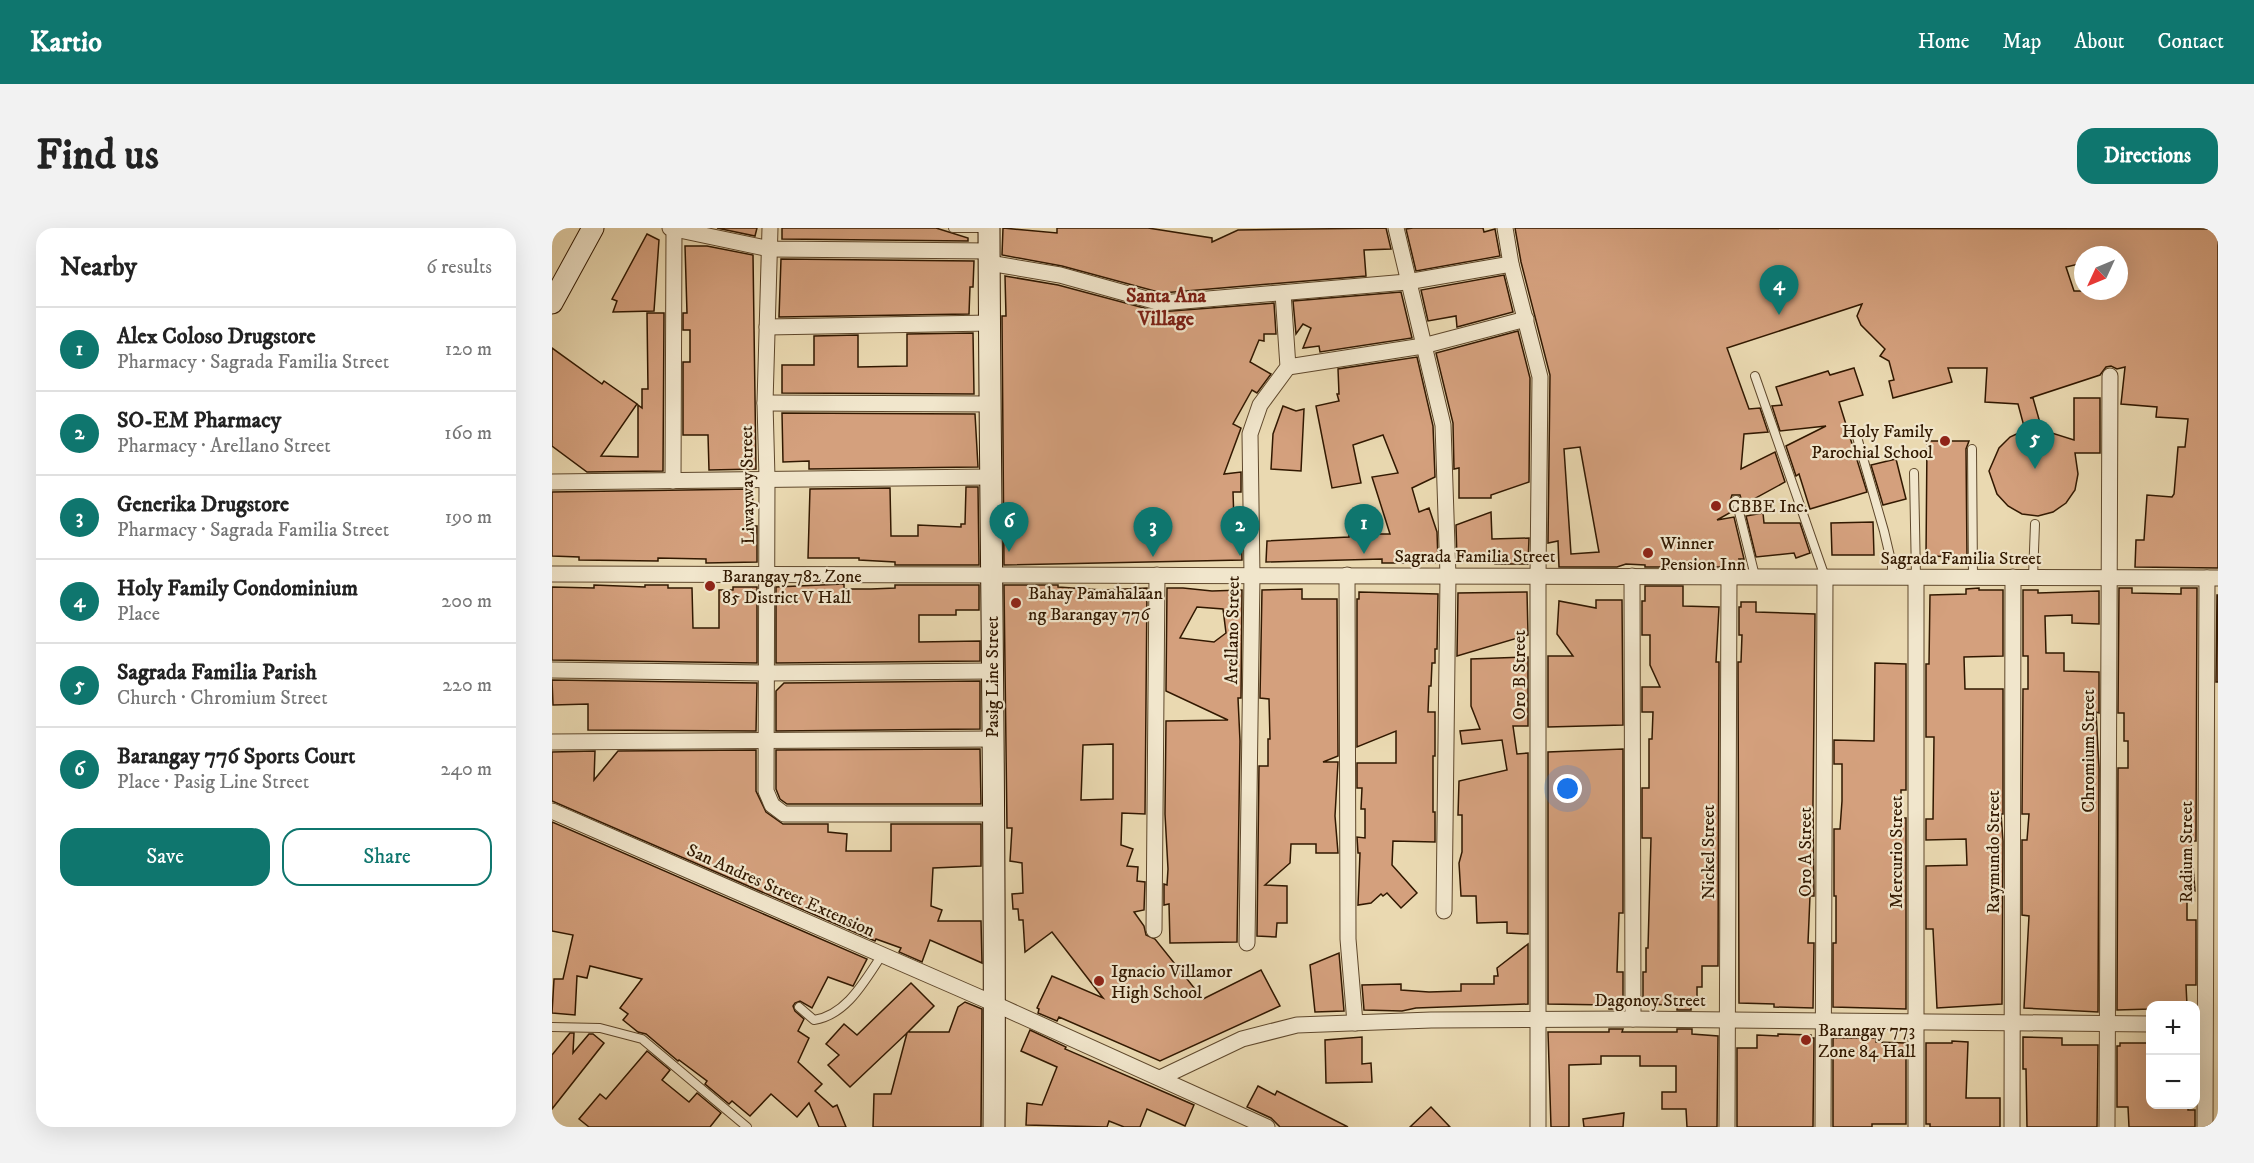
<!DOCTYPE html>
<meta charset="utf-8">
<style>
:root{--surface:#fff;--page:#f2f2f2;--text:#222;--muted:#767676;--line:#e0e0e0;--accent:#0f766e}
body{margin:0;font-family:"IM FELL DW Pica",serif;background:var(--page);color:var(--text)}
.controls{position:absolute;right:18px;bottom:18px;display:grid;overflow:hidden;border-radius:12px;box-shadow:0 6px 24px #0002}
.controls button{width:54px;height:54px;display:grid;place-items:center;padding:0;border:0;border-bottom:2px solid var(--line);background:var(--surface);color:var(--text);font:30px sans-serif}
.compass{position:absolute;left:1522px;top:18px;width:54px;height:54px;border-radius:50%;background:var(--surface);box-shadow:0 6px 24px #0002;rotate:226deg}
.you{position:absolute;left:1016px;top:561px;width:21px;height:21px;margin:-15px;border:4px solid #fff;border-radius:50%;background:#1a73e8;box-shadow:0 0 0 9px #1a73e833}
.badge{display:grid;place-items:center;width:39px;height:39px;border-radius:50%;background:var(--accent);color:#fff;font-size:20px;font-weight:700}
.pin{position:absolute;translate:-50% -50px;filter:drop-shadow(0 2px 3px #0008)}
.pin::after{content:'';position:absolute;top:32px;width:21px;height:18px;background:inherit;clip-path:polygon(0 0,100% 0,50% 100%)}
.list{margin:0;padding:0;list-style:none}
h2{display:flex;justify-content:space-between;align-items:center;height:78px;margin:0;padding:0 24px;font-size:26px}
h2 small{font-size:20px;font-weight:400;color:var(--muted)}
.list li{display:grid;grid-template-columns:39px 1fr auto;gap:18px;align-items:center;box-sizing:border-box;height:84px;padding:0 24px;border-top:2px solid var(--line)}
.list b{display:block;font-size:22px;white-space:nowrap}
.list p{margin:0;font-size:20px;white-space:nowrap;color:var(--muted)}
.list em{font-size:20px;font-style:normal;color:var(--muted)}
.actions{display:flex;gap:12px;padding:18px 24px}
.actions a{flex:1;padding:14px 0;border:2px solid var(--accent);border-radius:18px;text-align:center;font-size:21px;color:var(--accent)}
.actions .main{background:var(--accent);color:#fff}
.map{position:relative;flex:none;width:1666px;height:899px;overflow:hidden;border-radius:18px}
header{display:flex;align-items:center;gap:36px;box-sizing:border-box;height:84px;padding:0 30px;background:var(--accent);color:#fff}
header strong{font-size:28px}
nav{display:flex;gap:33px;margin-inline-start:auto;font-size:21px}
.intro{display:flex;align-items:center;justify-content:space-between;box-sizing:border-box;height:144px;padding:0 36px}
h1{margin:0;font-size:42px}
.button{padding:15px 27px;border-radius:18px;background:var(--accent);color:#fff;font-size:21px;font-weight:700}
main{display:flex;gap:36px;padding:0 36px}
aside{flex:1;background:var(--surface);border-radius:18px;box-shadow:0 6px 24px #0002}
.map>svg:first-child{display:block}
.building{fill:#d4a07d;stroke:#311800;stroke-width:1.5;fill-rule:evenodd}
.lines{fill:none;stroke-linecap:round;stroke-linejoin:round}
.lane-casing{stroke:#5f482c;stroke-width:10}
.street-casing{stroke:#5f482c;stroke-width:17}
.secondary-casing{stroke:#311800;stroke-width:23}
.lane{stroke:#f1e6cc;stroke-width:8}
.street{stroke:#f1e6cc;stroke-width:15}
.secondary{stroke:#f1e6cc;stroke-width:21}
.poi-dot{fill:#8f2418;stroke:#f1e6cc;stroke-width:2}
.labels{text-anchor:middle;stroke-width:4.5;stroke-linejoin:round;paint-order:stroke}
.poi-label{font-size:18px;fill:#311800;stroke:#f1e6cc;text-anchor:start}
.street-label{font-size:18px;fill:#311800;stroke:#f1e6cc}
.neighbourhood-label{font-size:20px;font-weight:bold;fill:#7a1f14;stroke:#f1e6cc}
</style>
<header>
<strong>Kartio</strong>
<nav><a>Home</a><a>Map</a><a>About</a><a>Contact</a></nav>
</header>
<div class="intro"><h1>Find us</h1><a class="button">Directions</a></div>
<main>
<aside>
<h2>Nearby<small>6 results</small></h2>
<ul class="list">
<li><span class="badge">1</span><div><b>Alex Coloso Drugstore</b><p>Pharmacy · Sagrada Familia Street</p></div><em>120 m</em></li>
<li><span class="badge">2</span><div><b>SO-EM Pharmacy</b><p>Pharmacy · Arellano Street</p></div><em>160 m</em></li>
<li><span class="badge">3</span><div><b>Generika Drugstore</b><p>Pharmacy · Sagrada Familia Street</p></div><em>190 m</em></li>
<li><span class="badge">4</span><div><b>Holy Family Condominium</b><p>Place</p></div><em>200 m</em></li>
<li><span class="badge">5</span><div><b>Sagrada Familia Parish</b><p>Church · Chromium Street</p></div><em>220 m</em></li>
<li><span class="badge">6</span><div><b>Barangay 776 Sports Court</b><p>Place · Pasig Line Street</p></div><em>240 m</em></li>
</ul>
<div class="actions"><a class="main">Save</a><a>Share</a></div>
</aside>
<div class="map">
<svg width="1666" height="899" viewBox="0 0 1666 899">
<rect width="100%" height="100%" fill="#ead9b1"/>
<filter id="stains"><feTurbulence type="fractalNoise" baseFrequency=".00333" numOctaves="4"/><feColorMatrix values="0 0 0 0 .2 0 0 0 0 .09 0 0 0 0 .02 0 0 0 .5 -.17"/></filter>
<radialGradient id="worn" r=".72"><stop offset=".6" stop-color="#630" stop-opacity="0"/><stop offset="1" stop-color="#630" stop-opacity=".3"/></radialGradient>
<!-- building -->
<g class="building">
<polygon points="165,0 205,0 203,8"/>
<polygon points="230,0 384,0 416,10 416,13 230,11"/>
<polygon points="451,0 505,5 505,0 596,0 660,10 660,14 686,2 834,0 839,21 812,22 814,48 610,65 510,38 450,27"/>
<polygon points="861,0 931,0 932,4 943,1 948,28 864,43 854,1"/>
<path d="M 963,0 L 1666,1 L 1666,340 L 1583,339 L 1584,312 L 1592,312 L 1595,267 L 1620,269 L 1622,266 L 1626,219 L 1633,219 L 1636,191 L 1604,189 L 1605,179 L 1569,176 L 1573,139 L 1565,141 L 1559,138 L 1554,139 L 1548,147 L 1478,170 L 1481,170 L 1490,202 L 1522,212 L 1522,170 L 1548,170 L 1548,225 L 1523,225 L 1526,246 L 1523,262 L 1514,275 L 1501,284 L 1486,288 L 1470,286 L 1456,278 L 1445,266 L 1437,243 L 1447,220 L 1458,209 L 1473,202 L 1466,176 L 1433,174 L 1435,140 L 1396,140 L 1400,154 L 1341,170 L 1337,153 L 1342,152 L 1337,133 L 1328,128 L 1333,121 L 1309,97 L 1305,88 L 1310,76 L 1175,120 L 1197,181 L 1208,180 L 1216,204 L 1192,206 L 1189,241 L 1223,224 L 1233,254 L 1191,277 L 1188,267 L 1180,267 L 1178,273 L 1181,283 L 1165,292 L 1182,289 L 1192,331 L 1187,331 L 1190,339 L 1093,339 L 1093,337 L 1074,336 L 1065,339 L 1007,339 L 1006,313 L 996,315 L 998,147 L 969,34 ZM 1531,27 L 1567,27 L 1567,63 L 1522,63 L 1514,39 L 1531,35 ZM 1028,219 L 1047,324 L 1019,326 L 1012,221 Z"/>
<polygon points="95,6 107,12 102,83 61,84 65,73 60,71"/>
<polygon points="133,18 155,18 201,27 204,241 157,242 156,207 131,207 131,134 138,134 138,102 131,102 131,85 135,85"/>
<polygon points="229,31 422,33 421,59 418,59 417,86 227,89"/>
<polygon points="952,47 961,84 905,99 904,88 876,93 869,62"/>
<polygon points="453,48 506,57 607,84 722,75 724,106 712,106 712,113 707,112 698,134 719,146 705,165 700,162 681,196 689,200 672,246 689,244 689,264 681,264 682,293 689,293 690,332 452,337 450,88 454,88"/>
<polygon points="849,64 860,110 768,124 767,118 751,120 759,100 751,96 744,106 741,73"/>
<polygon points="95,85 112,85 111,243 35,244 0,218 0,120 50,156 52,153 85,176 49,228 86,229 86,177 90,180 90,161 96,161"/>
<polygon points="966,103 978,150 977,254 939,267 939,270 907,270 907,240 902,241 901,195 884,125"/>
<polygon points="421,105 422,166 230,165 230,137 262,137 262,108 306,107 306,139 355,138 355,106"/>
<polygon points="865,129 881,198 883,249 860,260 867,284 877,280 885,304 886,333 883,333 883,335 830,335 830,331 714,334 715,313 797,309 797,306 838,306 820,249 846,245 831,207 801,217 809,255 780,260 764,178 787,173 785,166 787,166 786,141"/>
<polygon points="1302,140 1311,167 1287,174 1315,264 1258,281 1247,246 1244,248 1234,218 1274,198 1228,203 1220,178 1230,177 1224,159 1276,143 1278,147"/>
<polygon points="731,178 744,183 752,181 749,243 719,241 721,206"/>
<polygon points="230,185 423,186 426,239 257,241 257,233 231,234"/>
<polygon points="1375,213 1417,213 1414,221 1415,329 1374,328"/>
<polygon points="1344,231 1354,271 1331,277 1319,237"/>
<polygon points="414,259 426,259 427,337 343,337 343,334 307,332 307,330 256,330 258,261 338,260 339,308 366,308 366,297 409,299 409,296 413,296"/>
<polygon points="201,261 200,298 205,298 205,334 154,335 154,331 106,330 106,333 27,332 27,329 0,328 0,264"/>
<polygon points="939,284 940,311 977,310 976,336 943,336 943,332 905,333 904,297"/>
<polygon points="1211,285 1212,295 1248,295 1258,325 1244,330 1242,325 1204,329 1194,288"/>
<polygon points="1321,294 1322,327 1280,327 1279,295"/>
<polygon points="292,356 292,361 319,361 343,360 343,357 427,357 427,382 404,382 404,387 367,387 367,414 428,413 428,433 224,435 224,359"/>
<polygon points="42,357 93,359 93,357 116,357 116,360 140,360 141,400 167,400 167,362 181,362 181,359 205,359 205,435 0,432 0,359 42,360"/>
<path d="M 452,357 L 506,357 L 506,359 L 550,362 L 595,360 L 593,586 L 570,585 L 569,617 L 581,621 L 575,638 L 586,639 L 585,653 L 593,654 L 592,682 L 582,684 L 592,698 L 594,707 L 603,711 L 651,771 L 709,742 L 728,778 L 608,833 L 507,789 L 505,793 L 486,785 L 487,781 L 485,780 L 500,748 L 551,770 L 500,704 L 473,724 L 471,692 L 467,692 L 466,681 L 461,681 L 460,666 L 471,665 L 470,635 L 458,633 L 460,600 L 455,600 ZM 561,516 L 561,571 L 529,572 L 531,517 Z"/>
<polygon points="1093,358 1131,358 1131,378 1167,379 1164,434 1167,434 1166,738 1150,738 1150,759 1145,759 1145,778 1139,778 1139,782 1125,782 1125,778 1118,777 1091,776 1091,744 1094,744 1094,720 1096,720 1099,610 1090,610 1090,560 1097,560 1097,511 1100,511 1101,484 1090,484 1090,459 1108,459 1098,437 1098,407 1090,407 1090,373 1093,373"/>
<path d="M 615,360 L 631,360 L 660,363 L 690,362 L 689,470 L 686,470 L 688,513 L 685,714 L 618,715 L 617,676 L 612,677 L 612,656 L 615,657 L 616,641 L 613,586 L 614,493 L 676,492 L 614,463 ZM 645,379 L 671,381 L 674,405 L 662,414 L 628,410 Z"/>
<polygon points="1427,360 1427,362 1451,362 1451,428 1412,429 1413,461 1451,461 1451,586 1449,586 1451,613 1450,776 1385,780 1381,701 1374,701 1374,638 1415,637 1414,611 1374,612 1374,591 1381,591 1382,509 1374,509 1374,436 1377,436 1378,367 1414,366 1414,361"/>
<polygon points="1567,360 1580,360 1580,365 1629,366 1629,360 1645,360 1644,613 1639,613 1643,663 1635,663 1635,692 1644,692 1644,757 1634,757 1635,777 1599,777 1599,781 1565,782 1566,540 1576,540 1576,513 1572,513 1572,485 1566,485"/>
<polygon points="750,361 750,371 785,371 786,528 771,534 786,534 783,588 786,625 764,625 764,616 739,616 738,635 713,657 735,658 735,695 725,695 724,709 705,708 707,538 716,538 716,511 718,511 717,471 708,470 710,362"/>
<polygon points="1471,362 1486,362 1486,365 1547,363 1547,396 1520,395 1520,387 1493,388 1494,425 1512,425 1512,443 1547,444 1547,485 1544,484 1547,540 1546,784 1472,780 1477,688 1470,687 1470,612 1475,612 1477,586 1470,586 1471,461 1476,461 1476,428 1471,428"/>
<polygon points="807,364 886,366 885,421 883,421 883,435 880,435 879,458 877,458 876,484 883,484 883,528 881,528 881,584 883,584 883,614 841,613 840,637 865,665 849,680 835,665 831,668 829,666 819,675 806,677 808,625 806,625 805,609 813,610 813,581 809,581 810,560 805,560 805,535 844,535 844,503 805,519 805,371 807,371"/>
<polygon points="975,364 976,407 905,428 906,365"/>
<polygon points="1665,367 1666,367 1666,454 1664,454"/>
<polygon points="1044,372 1070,372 1071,497 996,499 996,428 1021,428 1005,406 1007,373 1044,380"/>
<polygon points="1189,374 1204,374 1204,384 1263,386 1261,576 1262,668 1258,668 1256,715 1262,715 1261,780 1222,779 1222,776 1187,775 1186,434 1189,434 1190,407 1187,407 1187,379 1189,379"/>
<polygon points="973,429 976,429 976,498 961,498 965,526 976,525 976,706 955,705 955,694 925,695 924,668 909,668 907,635 910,624 910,587 906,587 907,553 955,542 950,512 910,516 908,503 928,501 919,478 919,431"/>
<polygon points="1323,435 1354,436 1354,562 1349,562 1349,590 1354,590 1354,781 1281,779 1281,715 1284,715 1284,668 1282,668 1282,601 1288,601 1290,573 1290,536 1282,536 1282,512 1322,513"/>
<polygon points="0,452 205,455 204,503 36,502 36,476 1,477"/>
<polygon points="428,453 428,501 224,503 224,463 232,455"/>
<polygon points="428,521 429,576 235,576 228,571 224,561 224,522"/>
<polygon points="1071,521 1071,685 1067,685 1065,744 1071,744 1071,781 1057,781 1057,777 996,776 996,524"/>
<polygon points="204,522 204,563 214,584 231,596 276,596 276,604 295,606 294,623 339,623 339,596 429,596 429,638 381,640 379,678 390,682 386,693 429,693 430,735 378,712 370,734 347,724 349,720 324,711 323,713 0,573 0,524 43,523 42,552 66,523"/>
<polygon points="0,594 315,731 301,758 276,749 260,780 248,773 243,775 241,778 243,783 252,791 246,803 257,810 246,834 270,856 263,863 281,879 285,877 294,899 267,899 257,875 245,889 219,866 198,888 180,873 177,876 153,856 155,853 127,832 126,833 94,806 86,804 71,792 76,786 68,780 90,751 38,738 35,750 25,748 23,787 0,785 2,751 11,751 21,707 0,703"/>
<polygon points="976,716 976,776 864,780 850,783 812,782 810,757 849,756 849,762 877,764 909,763 909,756 942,756 942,748 946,748 945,740"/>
<polygon points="787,725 792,783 763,784 758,737"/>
<polygon points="359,755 382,778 356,804 397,804 406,779 413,774 430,781 429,899 321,899 322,866 339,866 355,805 298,859 276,837 287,827 274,816 292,796 305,807"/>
<polygon points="1057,801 1071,801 1070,804 1125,804 1125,801 1140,801 1140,806 1166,808 1165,899 1135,899 1134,881 1110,881 1110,864 1124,864 1124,838 1088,838 1088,828 1049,828 1049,836 1017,837 1017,899 999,899 996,804 1057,804"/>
<polygon points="478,802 514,819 513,821 642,877 633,898 595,881 588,899 572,899 557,893 555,899 474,897 475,875 490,877 505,839 469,823"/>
<polygon points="18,805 22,805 21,825 37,806 41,806 52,815 0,881 0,827"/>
<polygon points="1226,806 1259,807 1259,810 1262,810 1261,899 1185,899 1185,820 1205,820 1205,807 1226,808"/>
<polygon points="810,809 810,836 819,835 820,854 774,855 773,812"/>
<polygon points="1471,809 1510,810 1510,817 1546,817 1545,899 1475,899 1474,841 1471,841"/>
<polygon points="1281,810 1324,810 1324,814 1354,815 1354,896 1320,896 1320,899 1281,899"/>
<polygon points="1400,813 1416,814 1414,870 1448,870 1448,899 1378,899 1378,896 1374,896 1374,815 1400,815"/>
<polygon points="1568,815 1599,815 1599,876 1636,876 1636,882 1643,882 1643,899 1577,899 1576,879 1565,879 1565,818 1568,818"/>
<polygon points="95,823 118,842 110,852 137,874 145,865 169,885 158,899 37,899 27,891 48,866 54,871"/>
<polygon points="706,858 723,867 725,863 796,899 728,899 719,890 695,879"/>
<polygon points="879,879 898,899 858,899"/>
<polygon points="1072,885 1071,899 1032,899 1031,891"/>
</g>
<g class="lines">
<defs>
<g id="lane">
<polyline points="401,0 435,0"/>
<polyline points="1203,148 1273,349"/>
<polyline points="1305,209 1332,303 1340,337 1340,349"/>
<polyline points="1420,221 1421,349"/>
<polyline points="1362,245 1364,349"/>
<polyline points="1184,272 1203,348"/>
<polyline points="1481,349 1483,296"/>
<path d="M 247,779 L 262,792 C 295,787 313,752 330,727"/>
<polyline points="0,799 48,800 90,811 195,899"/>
</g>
<g id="street">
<polyline points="118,0 218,21 437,23"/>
<polyline points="218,0 213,175 215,250 214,563 220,577 232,586 442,586"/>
<polyline points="844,0 891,197 896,348 892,683"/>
<polyline points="953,0 959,36 988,149 986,348 986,899"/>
<polyline points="437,35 508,47 609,75 855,54 959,36"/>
<polyline points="215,99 438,95"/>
<polyline points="736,139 871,118 974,91"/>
<polyline points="213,175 439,176"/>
<polyline points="121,253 122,1"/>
<polyline points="0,254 439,249"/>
<polyline points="0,346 1666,350"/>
<polyline points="795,347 796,711 803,795"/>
<polyline points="1080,348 1081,791"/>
<polyline points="1364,349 1364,899"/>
<polyline points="0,442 215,445 439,443"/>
<polyline points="0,514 441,511"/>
<polyline points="0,583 443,776 715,899"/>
<polyline points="602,702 605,347"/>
<polyline points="695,715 700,347 698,206 708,177 736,139 731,65"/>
<polyline points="608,850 690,811 745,797 879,792 1081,791 1598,796"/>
<polyline points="1175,899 1177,348"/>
<polyline points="1271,899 1273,349"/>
<polyline points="1460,899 1461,349"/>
<polyline points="1555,899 1558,148"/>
<polyline points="1653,899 1655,350"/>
</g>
<g id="secondary">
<path d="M 437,0 C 438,300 444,599 442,899"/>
<polyline points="0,75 41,0"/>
</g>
</defs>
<!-- lane casing -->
<use href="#lane" class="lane-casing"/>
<!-- street casing -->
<use href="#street" class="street-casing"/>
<!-- secondary casing -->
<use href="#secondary" class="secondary-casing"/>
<!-- lane -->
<use href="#lane" class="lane"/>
<!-- street -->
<use href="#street" class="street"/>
<!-- secondary -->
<use href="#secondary" class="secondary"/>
</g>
<!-- markers -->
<g class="poi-dot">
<circle cx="1393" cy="213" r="6"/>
<circle cx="1164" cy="278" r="6"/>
<circle cx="1096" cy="325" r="6"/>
<circle cx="158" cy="358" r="6"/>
<circle cx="464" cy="375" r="6"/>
<circle cx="547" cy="753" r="6"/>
<circle cx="1254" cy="812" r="6"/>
</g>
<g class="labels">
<!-- poi labels -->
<g class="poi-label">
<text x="1381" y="209" text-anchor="end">Holy Family<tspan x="1381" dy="21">Parochial School</tspan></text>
<text x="1176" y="284">CBBE Inc.</text>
<text x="1108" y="321">Winner<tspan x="1108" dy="21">Pension Inn</tspan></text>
<text x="170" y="354">Barangay 782 Zone<tspan x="170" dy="21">85 District V Hall</tspan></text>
<text x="476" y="371">Bahay Pamahalaan<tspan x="476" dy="21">ng Barangay 776</tspan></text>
<text x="559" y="749">Ignacio Villamor<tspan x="559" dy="21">High School</tspan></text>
<text x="1266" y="808">Barangay 773<tspan x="1266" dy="21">Zone 84 Hall</tspan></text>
</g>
<!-- street labels -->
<g class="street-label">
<text transform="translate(195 257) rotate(-91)" y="6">Liwayway Street</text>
<text x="923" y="334">Sagrada Familia Street</text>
<text x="1409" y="336">Sagrada Familia Street</text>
<text transform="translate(680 402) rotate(-89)" y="6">Arellano Street</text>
<text transform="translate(967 447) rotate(-90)" y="6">Oro B Street</text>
<text transform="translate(440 449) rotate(-90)" y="6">Pasig Line Street</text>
<text transform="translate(1536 523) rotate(-90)" y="6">Chromium Street</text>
<text transform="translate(1156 624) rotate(-90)" y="6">Nickel Street</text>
<text transform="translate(1253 624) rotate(-90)" y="6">Oro A Street</text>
<text transform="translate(1344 624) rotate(-90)" y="6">Mercurio Street</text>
<text transform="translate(1441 624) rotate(-90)" y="6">Raymundo Street</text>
<text transform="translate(1634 624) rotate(-90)" y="6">Radium Street</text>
<text transform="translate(229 662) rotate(24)" y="6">San Andres Street Extension</text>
<text x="1098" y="778">Dagonoy Street</text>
</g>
<!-- neighbourhood labels -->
<g class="neighbourhood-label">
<text x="614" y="74">Santa Ana<tspan x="614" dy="23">Village</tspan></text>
</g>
</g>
<rect width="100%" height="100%" filter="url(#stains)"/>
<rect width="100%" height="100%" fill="url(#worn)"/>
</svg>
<div class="controls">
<button>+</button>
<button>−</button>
</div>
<svg class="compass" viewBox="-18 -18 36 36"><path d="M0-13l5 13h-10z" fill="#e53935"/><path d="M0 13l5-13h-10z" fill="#767676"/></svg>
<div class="you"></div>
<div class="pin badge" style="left:812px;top:326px">1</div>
<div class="pin badge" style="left:688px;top:328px">2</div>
<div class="pin badge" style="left:601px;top:329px">3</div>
<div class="pin badge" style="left:1227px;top:87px">4</div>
<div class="pin badge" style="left:1483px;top:241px">5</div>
<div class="pin badge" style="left:457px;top:324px">6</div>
</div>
</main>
